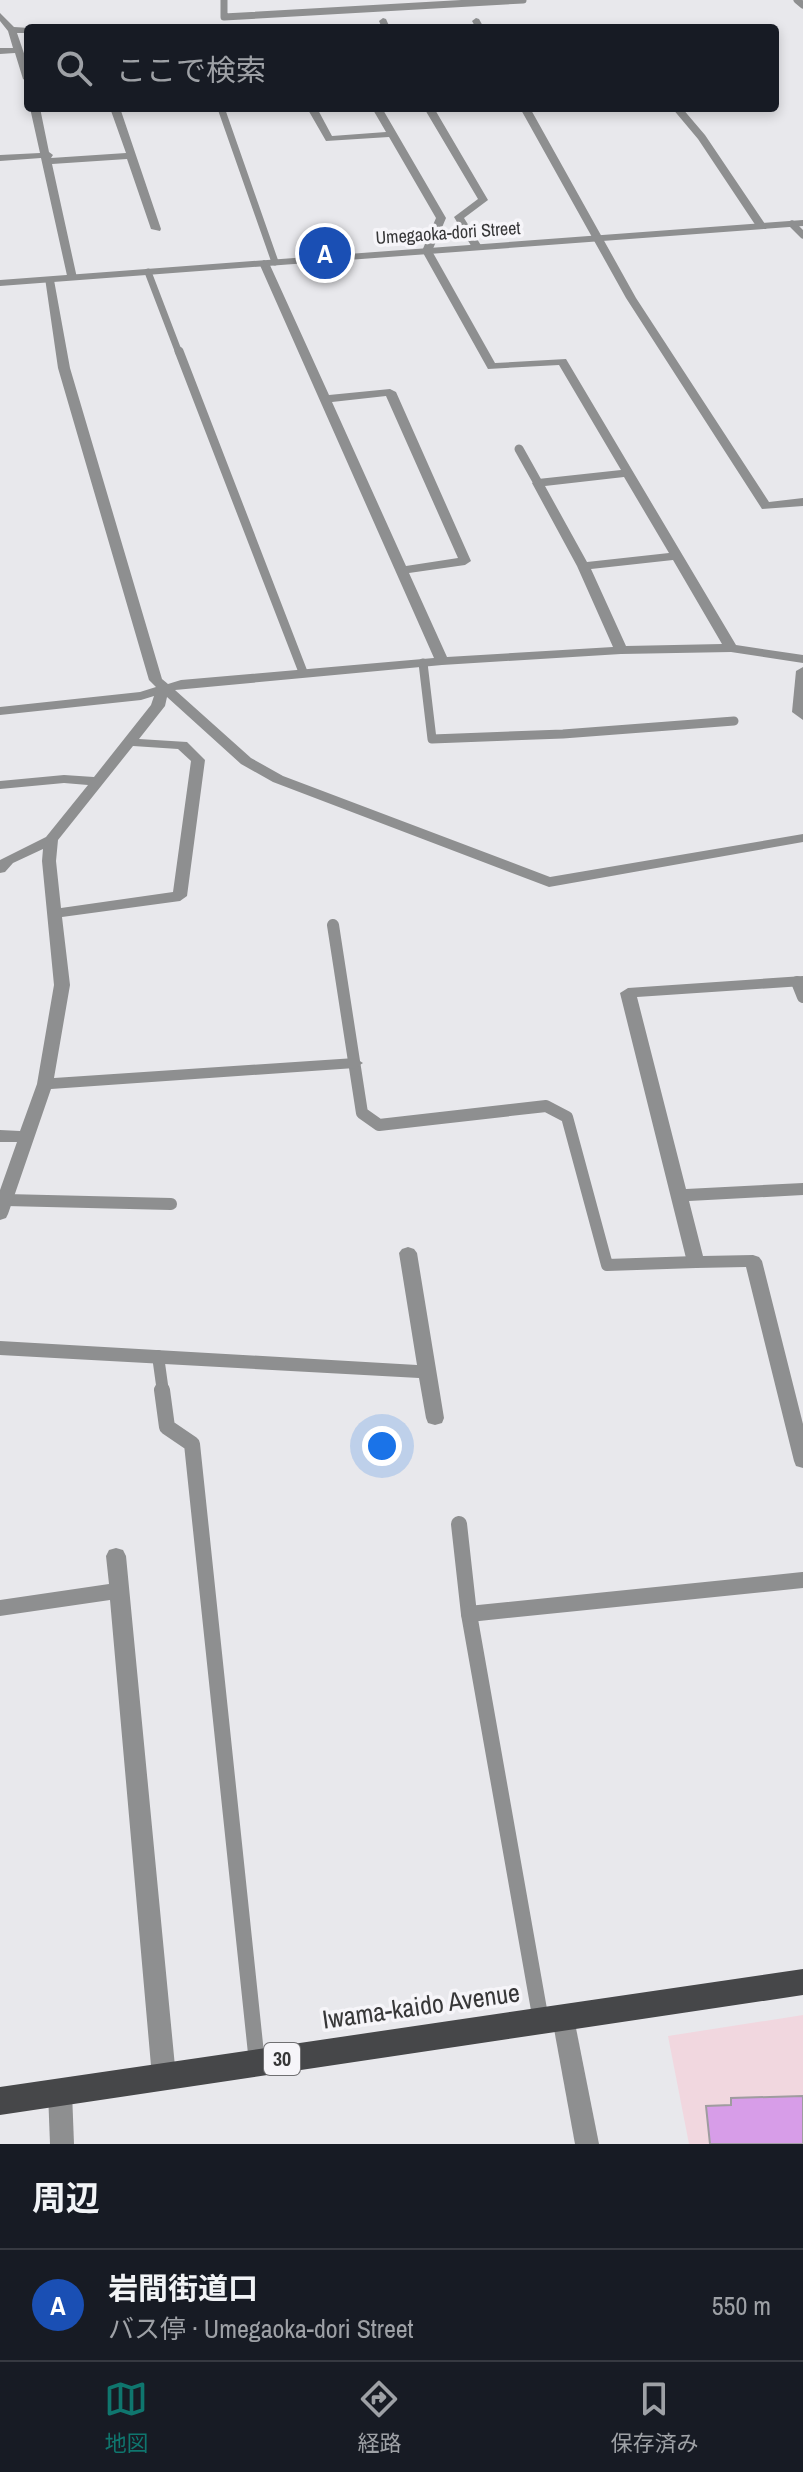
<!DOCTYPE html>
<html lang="ja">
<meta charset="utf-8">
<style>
:root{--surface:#171b24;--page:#242831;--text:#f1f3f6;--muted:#9ea1a6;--line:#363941;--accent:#0f766e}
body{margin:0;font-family:"Archivo Narrow","Noto Sans JP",sans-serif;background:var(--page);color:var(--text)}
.you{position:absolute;left:382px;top:1446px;width:28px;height:28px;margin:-20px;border:6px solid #fff;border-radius:50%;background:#1a73e8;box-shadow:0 0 0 12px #1a73e833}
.badge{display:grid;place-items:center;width:52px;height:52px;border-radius:50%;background:var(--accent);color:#fff;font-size:26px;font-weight:700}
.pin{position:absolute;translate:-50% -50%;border:4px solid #fff;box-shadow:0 2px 8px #0006}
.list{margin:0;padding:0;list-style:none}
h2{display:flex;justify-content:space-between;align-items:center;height:104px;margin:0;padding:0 32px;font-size:34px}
h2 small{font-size:26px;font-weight:400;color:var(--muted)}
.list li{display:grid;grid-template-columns:52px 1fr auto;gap:24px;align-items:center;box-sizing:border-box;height:112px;padding:0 32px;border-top:2px solid var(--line)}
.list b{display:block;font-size:30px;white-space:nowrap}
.list p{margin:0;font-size:26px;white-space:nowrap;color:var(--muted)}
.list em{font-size:26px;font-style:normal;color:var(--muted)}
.icon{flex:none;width:44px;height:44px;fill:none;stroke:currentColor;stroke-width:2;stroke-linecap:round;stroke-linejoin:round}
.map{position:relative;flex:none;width:803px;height:2144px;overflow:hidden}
.search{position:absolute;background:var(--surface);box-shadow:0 4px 12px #0003;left:24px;right:24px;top:24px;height:88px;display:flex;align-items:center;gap:20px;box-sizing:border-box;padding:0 28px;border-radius:8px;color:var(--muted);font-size:30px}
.sheet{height:216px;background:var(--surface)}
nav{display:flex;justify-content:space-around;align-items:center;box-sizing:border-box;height:112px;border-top:2px solid var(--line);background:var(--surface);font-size:22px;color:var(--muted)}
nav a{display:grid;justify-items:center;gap:4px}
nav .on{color:var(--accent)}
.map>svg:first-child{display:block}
.commercial{fill:#f1d7df}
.building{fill:#d79de8;stroke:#9f9c9f;stroke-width:2}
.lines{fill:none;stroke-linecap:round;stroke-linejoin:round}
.service-far3{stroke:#8e8f90;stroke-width:7}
.service-far2{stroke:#8e8f90;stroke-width:9}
.service-far1{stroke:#8e8f90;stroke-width:12}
.service{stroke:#8e8f90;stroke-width:16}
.minor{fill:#8e8f90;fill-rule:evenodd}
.tertiary{fill:#8e8f90;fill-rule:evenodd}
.primary{fill:#464749;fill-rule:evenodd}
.labels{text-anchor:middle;stroke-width:7;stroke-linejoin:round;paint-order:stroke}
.far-street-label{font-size:18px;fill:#373738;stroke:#f6f5f9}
.shield{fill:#f6f5f9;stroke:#707072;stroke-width:2}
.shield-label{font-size:20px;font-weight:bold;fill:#373738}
.near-street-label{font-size:26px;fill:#373738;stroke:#f6f5f9}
</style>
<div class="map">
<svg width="803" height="2144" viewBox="0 0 803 2144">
<rect width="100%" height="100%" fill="#e8e8ec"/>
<!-- commercial -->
<polygon class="commercial" points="803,2015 803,2144 689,2144 668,2036"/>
<!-- building -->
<polygon class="building" points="803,2096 803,2144 710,2144 706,2106 731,2105 731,2098"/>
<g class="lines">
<!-- service-far3 -->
<g class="service-far3">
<polyline points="224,0 224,17 523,0"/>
<polyline points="797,0 803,5"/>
<polyline points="221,108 275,262"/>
<polyline points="792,224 803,235"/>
<polyline points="148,272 179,353"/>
</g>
<!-- service-far2 -->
<g class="service-far2">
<polyline points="179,351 303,672"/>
<polyline points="519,449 538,483"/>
<polyline points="423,663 432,739 563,734 734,721"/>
</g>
<!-- service-far1 -->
<g class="service-far1">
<polyline points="333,925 362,1113 379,1125 546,1106 567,1117 607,1265 696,1262"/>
<polyline points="797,982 803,997"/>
<polyline points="6,1200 171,1204"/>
<polyline points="158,1356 163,1392"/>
</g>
<!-- service -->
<g class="service">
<polyline points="162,1390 167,1427 192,1444 257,2063"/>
<polyline points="459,1524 469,1614 541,2021"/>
<polyline points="469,1614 803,1580"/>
</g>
<!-- minor -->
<g class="minor">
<polygon points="0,13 14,27 30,28 28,28 28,33 17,33 28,65 28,82 23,79 15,53 0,54 0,48 13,48 8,31 0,21"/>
<polygon points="383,18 386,19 390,28 382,28 379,21"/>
<polygon points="476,18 479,19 484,28 476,28 472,21"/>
<polygon points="75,25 91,28 71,28"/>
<polygon points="30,108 40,108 49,152 53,155 51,158 126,153 110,108 120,108 161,229 160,231 151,229 127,159 52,164 77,278 68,280 41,158 0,161 0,155 40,153"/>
<path d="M 307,108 L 317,108 L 332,136 L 386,132 L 372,108 L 382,108 L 446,218 L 432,251 L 495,363 L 566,359 L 736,645 L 803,655 L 803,663 L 731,652 L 621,654 L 442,665 L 175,690 L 251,758 L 283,776 L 550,877 L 803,834 L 803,842 L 549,887 L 273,782 L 241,764 L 167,697 L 165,706 L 139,739 L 187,742 L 205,760 L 187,896 L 180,901 L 62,917 L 70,985 L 54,1078 L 355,1058 L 363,1063 L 355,1068 L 51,1089 L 8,1214 L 6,1218 L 0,1220 L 0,1190 L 17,1142 L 0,1142 L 0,1130 L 20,1131 L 37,1084 L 54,985 L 42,861 L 43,849 L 13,863 L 5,872 L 0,873 L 0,860 L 46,837 L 88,785 L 64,783 L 0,789 L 0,781 L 64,775 L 94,777 L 151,705 L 154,696 L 141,700 L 0,715 L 0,707 L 140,692 L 156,687 L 149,680 L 58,368 L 45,278 L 54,280 L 70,368 L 162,679 L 168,684 L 181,680 L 434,658 L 259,263 L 264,260 L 269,263 L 329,395 L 390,389 L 396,392 L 471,561 L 465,565 L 409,573 L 447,657 L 613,647 L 577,566 L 532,483 L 538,479 L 621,470 L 559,365 L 488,369 L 422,251 L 436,218 L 389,137 L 326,141 ZM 386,396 L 458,558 L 406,566 L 332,402 ZM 624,477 L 669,553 L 587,562 L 545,486 ZM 673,560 L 722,644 L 626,646 L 591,569 ZM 133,746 L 178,749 L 191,761 L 173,892 L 61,908 L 56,861 L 58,840 Z"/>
<polygon points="424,108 434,108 488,200 464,218 482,247 481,249 473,249 454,217 478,199"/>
<polygon points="520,108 530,108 636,298 769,502 803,498 803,506 762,509 626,298"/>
<polygon points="672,108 682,108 705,135 767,227 766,229 758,229 698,139"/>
<polygon points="803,667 803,720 792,712 796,671"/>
<polygon points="803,976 803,986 637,997 686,1189 803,1183 803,1195 689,1201 703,1256 753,1255 759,1257 762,1261 803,1424 803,1468 796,1466 794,1461 746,1267 696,1268 690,1266 687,1262 620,993 628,988"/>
<polygon points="408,1247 414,1249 417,1253 444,1418 442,1423 435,1425 428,1423 426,1418 419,1378 0,1355 0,1341 417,1365 399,1253 402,1249"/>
<polygon points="116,1548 123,1550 126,1556 176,2077 172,2085 164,2088 156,2085 152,2077 110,1600 0,1616 0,1600 109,1584 106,1556 109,1550"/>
<polygon points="60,2081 68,2084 72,2092 74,2144 50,2144 48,2092 52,2084"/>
</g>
<!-- tertiary -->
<g class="tertiary">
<polygon points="803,220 803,226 0,286 0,280"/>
<polygon points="563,2007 571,2010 574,2018 599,2144 575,2144 552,2018 555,2010"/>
</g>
<!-- primary -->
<polygon class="primary" points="803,1969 803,1995 0,2115 0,2087"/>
</g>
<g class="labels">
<!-- far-street labels -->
<g class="far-street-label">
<text transform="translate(448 233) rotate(-4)" y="6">Umegaoka-dori Street</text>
</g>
<!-- shield labels -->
<rect class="shield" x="264" y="2043" width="36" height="32" rx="6"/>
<g class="shield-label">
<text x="282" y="2066">30</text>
</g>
<!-- near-street labels -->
<g class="near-street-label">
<text transform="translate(421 2006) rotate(-8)" y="9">Iwama-kaido Avenue</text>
</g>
</g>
</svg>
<div class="you"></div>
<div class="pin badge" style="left:325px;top:253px;background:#1a4fb4">A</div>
<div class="search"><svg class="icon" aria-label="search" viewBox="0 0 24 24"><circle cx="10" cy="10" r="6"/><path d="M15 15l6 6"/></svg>ここで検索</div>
</div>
<section class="sheet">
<h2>周辺<small></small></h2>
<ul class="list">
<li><span class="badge" style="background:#1a4fb4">A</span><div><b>岩間街道口</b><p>バス停 · Umegaoka-dori Street</p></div><em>550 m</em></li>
</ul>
</section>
<nav>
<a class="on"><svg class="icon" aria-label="map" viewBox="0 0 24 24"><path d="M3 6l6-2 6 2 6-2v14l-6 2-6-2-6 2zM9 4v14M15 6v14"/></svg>地図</a>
<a><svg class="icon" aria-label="directions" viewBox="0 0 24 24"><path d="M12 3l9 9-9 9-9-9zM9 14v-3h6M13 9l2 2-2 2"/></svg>経路</a>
<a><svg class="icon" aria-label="saved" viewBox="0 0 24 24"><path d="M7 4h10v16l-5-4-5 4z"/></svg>保存済み</a>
</nav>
